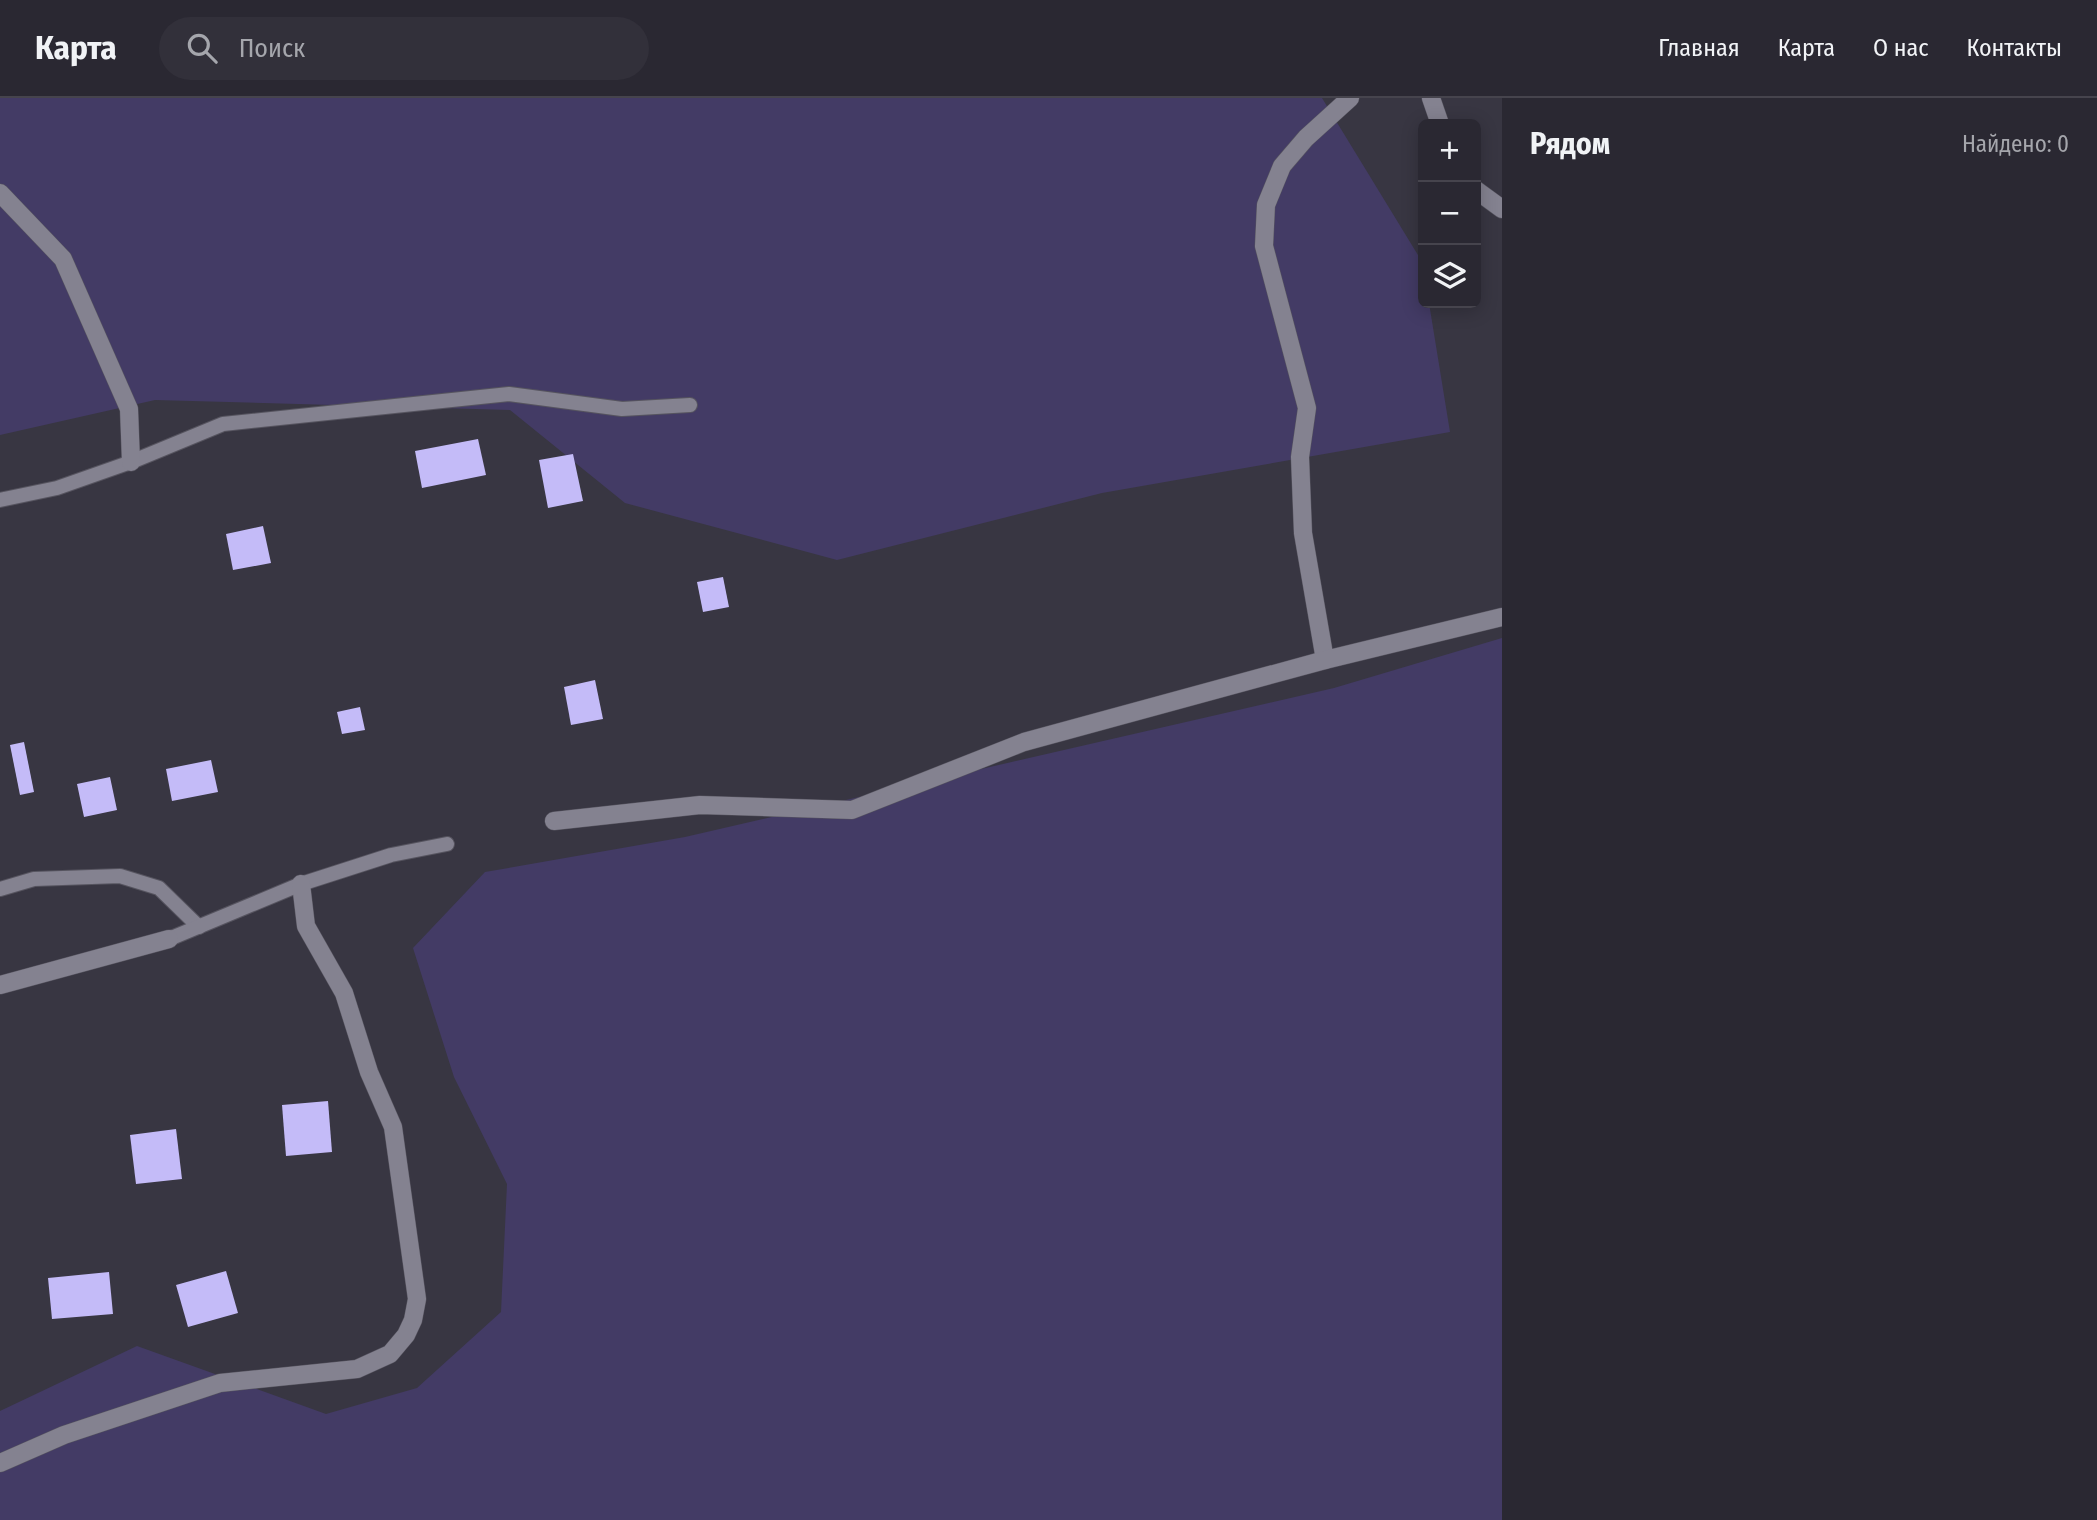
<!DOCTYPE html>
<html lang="ru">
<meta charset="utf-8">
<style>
:root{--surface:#2a2832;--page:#32303a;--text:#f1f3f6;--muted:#a5a6ac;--line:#46444d}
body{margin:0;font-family:"Fira Sans Condensed",sans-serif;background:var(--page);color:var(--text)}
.controls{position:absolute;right:21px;top:21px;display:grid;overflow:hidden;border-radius:10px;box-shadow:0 4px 18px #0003}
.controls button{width:63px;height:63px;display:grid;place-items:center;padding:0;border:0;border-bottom:2px solid var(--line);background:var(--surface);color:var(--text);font:35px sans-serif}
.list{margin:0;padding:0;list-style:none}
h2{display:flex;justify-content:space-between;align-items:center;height:91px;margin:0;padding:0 28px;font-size:30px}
h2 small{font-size:23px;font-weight:400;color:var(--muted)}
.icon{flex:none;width:38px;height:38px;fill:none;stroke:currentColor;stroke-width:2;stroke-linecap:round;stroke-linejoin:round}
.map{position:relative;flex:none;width:1502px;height:1422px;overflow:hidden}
header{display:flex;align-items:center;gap:42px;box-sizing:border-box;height:98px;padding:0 35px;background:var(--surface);border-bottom:2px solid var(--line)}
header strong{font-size:33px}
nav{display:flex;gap:38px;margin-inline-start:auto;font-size:24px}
.search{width:490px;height:63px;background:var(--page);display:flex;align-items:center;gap:18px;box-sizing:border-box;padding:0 24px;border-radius:38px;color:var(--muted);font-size:26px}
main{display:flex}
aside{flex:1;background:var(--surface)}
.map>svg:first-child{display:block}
.green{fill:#433b65}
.building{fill:#c4bbf8}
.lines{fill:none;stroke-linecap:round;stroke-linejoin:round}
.lane-casing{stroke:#56545f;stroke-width:16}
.street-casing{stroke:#56545f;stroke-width:19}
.lane{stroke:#848290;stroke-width:14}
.street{stroke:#848290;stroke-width:18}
</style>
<header>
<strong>Карта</strong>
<div class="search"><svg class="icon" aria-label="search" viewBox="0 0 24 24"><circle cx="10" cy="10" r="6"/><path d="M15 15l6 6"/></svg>Поиск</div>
<nav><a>Главная</a><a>Карта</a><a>О нас</a><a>Контакты</a></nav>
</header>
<main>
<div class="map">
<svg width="1502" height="1422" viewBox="0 0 1502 1422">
<rect width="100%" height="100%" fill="#383642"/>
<!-- green -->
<g class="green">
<polygon points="0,0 1322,0 1421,162 1423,205 1429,205 1450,334 1102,395 837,462 625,405 510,312 155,302 0,337"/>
<polygon points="1502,540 1502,1422 0,1422 0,1313 137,1248 326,1316 417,1290 501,1214 507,1086 454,979 413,850 485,774 685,739 1334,590"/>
</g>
<!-- building -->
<g class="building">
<polygon points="478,341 486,377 422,390 415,353"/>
<polygon points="573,356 583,403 548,410 539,362"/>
<polygon points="263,428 271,465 233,472 226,436"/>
<polygon points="723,479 729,509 703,514 697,484"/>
<polygon points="595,582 603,621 571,627 564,589"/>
<polygon points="360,609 365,632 342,636 337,614"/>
<polygon points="24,644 34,694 20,697 10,647"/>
<polygon points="211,662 218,694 172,703 166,671"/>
<polygon points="110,679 117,712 84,719 77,686"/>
<polygon points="328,1003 332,1054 286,1058 282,1007"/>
<polygon points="176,1031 182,1081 136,1086 130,1037"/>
<polygon points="226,1173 238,1215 188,1229 176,1187"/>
<polygon points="109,1174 113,1216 52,1221 48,1180"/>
</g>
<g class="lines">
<defs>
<g id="lane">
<polyline points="0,402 57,390 131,364 223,326 509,296 622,311 690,307"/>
<polyline points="0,791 34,781 120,778 159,790 199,829"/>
<polyline points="169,841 301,786 391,757 447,746"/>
</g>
<g id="street">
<polyline points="1431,0 1440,26"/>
<polyline points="1476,92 1502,111"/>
<polyline points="0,95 63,161 129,311 131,364"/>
<polyline points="1325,562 1303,435 1300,359 1307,310 1264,148 1266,107 1282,68 1306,40 1350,0"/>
<polyline points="554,723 700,707 852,712 1024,644 1325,562 1502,519"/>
<polyline points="0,887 169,841"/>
<polyline points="0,1365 64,1337 220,1285 357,1271 390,1256 406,1237 413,1222 417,1201 393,1029 369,974 344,895 306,828 301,786"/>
</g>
</defs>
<!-- lane casing -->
<use href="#lane" class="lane-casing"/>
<!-- street casing -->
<use href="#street" class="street-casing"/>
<!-- lane -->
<use href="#lane" class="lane"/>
<!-- street -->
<use href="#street" class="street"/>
</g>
</svg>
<div class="controls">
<button>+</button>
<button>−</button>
<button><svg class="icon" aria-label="layers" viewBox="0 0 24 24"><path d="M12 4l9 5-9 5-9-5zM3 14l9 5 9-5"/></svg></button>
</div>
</div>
<aside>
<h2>Рядом<small>Найдено: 0</small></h2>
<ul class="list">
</ul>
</aside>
</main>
